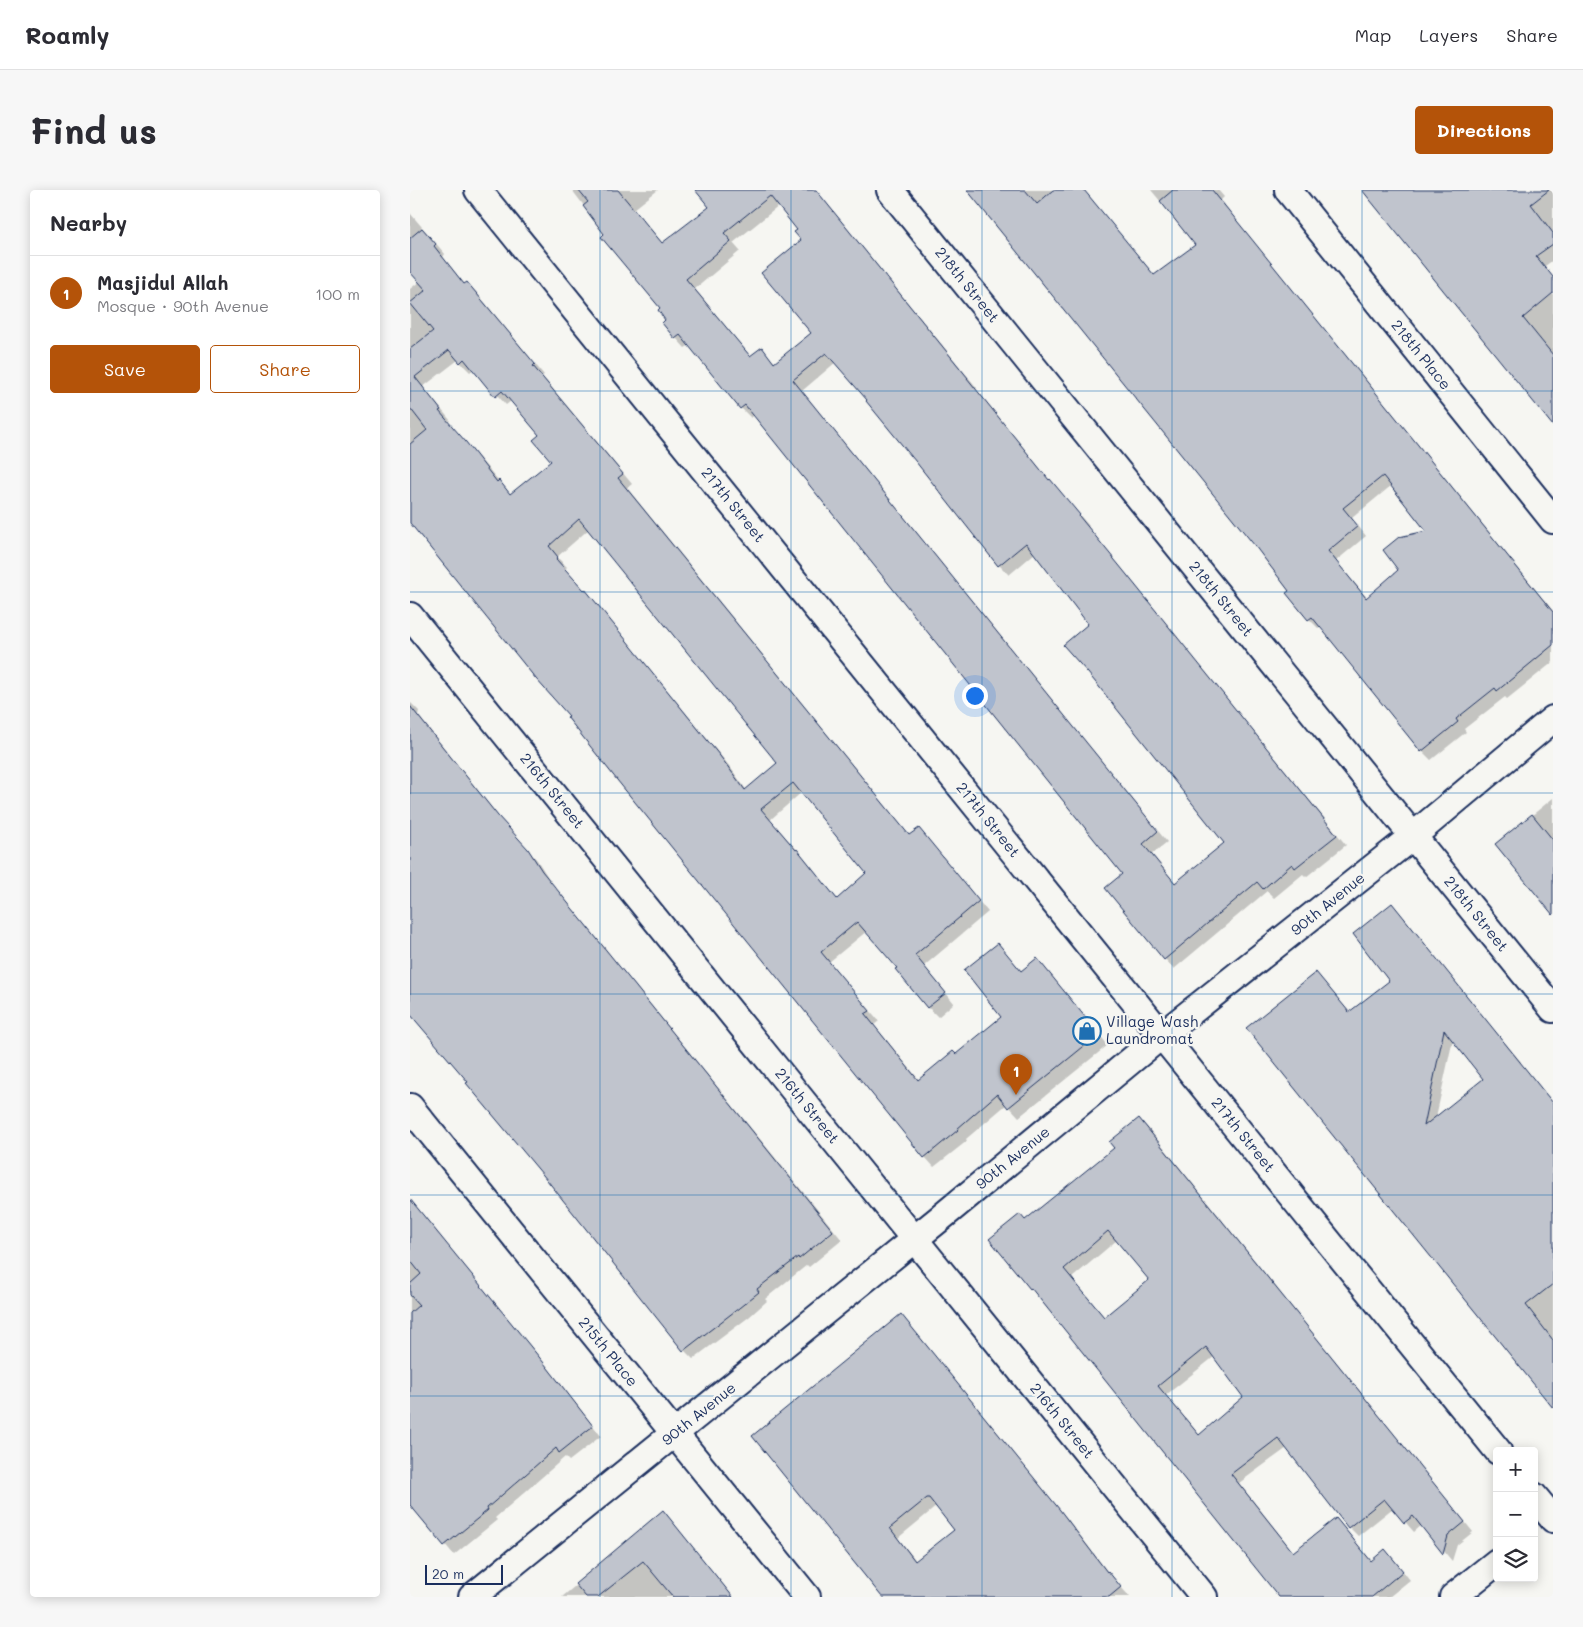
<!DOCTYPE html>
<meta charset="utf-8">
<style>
:root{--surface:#fff;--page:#f7f7f7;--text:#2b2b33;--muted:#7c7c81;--line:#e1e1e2;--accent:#b45309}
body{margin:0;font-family:Mali,sans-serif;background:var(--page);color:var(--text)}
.controls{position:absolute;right:15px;bottom:15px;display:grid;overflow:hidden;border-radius:5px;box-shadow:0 2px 12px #0003}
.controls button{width:45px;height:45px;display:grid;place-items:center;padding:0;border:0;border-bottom:1px solid var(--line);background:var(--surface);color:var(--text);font:25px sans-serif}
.scale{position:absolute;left:15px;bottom:12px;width:78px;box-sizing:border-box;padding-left:5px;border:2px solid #1b2f5e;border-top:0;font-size:14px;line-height:18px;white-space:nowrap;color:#1b2f5e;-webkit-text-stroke:4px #f6f6f2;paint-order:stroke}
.you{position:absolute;left:564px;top:505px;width:18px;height:18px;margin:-12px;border:4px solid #fff;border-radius:50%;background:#1a73e8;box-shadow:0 0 0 8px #1a73e833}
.badge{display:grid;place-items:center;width:32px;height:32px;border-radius:50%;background:var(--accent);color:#fff;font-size:16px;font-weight:700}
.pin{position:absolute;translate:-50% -41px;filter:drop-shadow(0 1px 2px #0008)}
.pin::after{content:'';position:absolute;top:26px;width:18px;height:15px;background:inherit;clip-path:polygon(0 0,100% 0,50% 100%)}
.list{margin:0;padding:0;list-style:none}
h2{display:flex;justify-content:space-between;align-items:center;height:65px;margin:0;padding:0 20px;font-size:21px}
h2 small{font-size:16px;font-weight:400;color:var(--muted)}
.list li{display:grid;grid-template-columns:32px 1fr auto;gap:15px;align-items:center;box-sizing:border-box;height:75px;padding:0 20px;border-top:1px solid var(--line)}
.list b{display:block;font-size:19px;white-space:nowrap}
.list p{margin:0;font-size:16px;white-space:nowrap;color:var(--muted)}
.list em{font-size:16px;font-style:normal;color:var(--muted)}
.actions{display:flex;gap:10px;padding:15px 20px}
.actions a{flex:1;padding:11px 0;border:1px solid var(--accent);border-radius:5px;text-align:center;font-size:18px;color:var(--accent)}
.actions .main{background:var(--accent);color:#fff}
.icon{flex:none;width:28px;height:28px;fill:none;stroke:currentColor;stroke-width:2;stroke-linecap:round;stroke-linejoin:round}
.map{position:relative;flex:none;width:1143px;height:1407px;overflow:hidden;border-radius:5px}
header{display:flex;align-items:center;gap:30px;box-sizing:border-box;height:70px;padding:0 25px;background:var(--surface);border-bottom:1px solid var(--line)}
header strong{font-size:24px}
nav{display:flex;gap:28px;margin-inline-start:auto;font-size:18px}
.intro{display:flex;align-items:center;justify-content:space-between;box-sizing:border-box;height:120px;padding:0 30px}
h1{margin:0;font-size:35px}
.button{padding:12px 22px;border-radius:5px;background:var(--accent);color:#fff;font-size:18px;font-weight:700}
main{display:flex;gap:30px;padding:0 30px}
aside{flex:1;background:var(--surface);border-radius:5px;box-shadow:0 2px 12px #0003}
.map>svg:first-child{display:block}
.shadow{fill:#0003;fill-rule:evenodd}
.building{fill:#c0c4cd;stroke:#1b2f5e;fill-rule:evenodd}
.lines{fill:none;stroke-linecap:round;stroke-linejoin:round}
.minor-casing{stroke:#1b2f5e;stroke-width:30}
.minor{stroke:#f6f6f2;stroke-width:26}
.grid{fill:none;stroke:#1f6fb2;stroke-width:1;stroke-opacity:0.55}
.labels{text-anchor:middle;stroke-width:4.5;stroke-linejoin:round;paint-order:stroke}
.street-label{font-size:15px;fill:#1b2f5e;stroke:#f6f6f2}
.poi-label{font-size:15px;fill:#1b2f5e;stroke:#f6f6f2;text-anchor:start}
</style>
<header>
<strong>Roamly</strong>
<nav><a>Map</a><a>Layers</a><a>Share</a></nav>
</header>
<div class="intro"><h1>Find us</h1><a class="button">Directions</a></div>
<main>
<aside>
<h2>Nearby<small></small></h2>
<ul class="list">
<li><span class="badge">1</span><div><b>Masjidul Allah</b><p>Mosque · 90th Avenue</p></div><em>100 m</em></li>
</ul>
<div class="actions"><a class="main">Save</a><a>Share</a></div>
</aside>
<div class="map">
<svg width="1143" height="1407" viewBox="0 0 1143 1407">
<rect width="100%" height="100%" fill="#f6f6f2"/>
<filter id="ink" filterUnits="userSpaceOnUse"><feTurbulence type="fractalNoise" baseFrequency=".02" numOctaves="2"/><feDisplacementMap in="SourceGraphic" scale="10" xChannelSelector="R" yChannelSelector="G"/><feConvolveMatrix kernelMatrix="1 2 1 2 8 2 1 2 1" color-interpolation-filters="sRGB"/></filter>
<g filter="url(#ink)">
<!-- shadow -->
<g class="shadow">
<path d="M 162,0 L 248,0 L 224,19 L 253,54 L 300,17 L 287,0 L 406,0 L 567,198 L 566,199 L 640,291 L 679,336 L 678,337 L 722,392 L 936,655 L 896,687 L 893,684 L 864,708 L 857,701 L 764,779 L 755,769 L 714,684 L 344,225 L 341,228 L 331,218 L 280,155 L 275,158 L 266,148 L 252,118 ZM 369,16 L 389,40 L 392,50 L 402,143 L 366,174 L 352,159 L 341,167 L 285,99 L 330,61 L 323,53 ZM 426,172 L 459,210 L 589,375 L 599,385 L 625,363 L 680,434 L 679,483 L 816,653 L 766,694 L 742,664 L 757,652 L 392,201 Z"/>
<path d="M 557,0 L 673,0 L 745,86 L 787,55 L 741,0 L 808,0 L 814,7 L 811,10 L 832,38 L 1143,421 L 1143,472 L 1097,509 L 1095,507 L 1054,539 L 1056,542 L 1021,570 L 1012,561 L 911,436 L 908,438 L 899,429 L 881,401 L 846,355 ZM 982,295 L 1018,341 L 990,380 L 957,408 L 926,371 L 956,346 L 942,328 Z"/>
<polygon points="955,0 1143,0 1143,70 1135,76 1143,87 1143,233"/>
<path d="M 0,23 L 35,64 L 33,67 L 55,95 L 57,93 L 67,103 L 134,185 L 132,186 L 222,294 L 217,298 L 500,646 L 509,639 L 578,722 L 514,776 L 544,813 L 528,827 L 518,817 L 488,778 L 457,741 L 419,772 L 469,831 L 464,835 L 509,890 L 547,866 L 593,828 L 588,754 L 612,782 L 626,770 L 698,855 L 609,927 L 597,914 L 556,949 L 557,951 L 524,977 L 515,967 L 160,527 L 0,331 L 0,99 L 10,91 L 0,79 ZM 48,170 L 60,182 L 64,179 L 96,215 L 101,211 L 131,245 L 143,271 L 101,305 L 38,232 L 40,230 L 13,197 ZM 179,339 L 369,574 L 337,601 L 320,577 L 184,411 L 155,379 L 157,377 L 147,367 ZM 392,602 L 458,683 L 428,710 L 397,671 L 360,630 Z"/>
<polygon points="0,512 9,521 8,525 38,563 97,637 127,670 141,692 231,803 432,1050 399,1077 397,1075 355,1109 357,1111 339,1127 283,1169 274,1160 134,985 0,821"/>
<polygon points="1143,608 1143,723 1087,654"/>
<path d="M 982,715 L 991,724 L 1055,805 L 1111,872 L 1110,873 L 1143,914 L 1143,1215 L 838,838 L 906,784 L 940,823 L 981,791 ZM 1043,849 L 1075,889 L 1026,927 Z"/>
<path d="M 729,929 L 738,938 L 1063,1342 L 1047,1355 L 1042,1371 L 1012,1335 L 1004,1342 L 983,1318 L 948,1346 L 939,1337 L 877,1258 L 829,1293 L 884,1363 L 926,1330 L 962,1372 L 984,1370 L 1000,1390 L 979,1407 L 871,1407 L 616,1031 L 706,958 ZM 707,1050 L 740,1090 L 695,1128 L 662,1088 ZM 805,1166 L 835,1208 L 790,1246 L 756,1205 Z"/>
<polygon points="0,1009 143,1184 191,1246 159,1271 155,1267 85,1328 87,1330 44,1365 0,1312"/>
<path d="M 491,1126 L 500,1135 L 659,1331 L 700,1385 L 720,1407 L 474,1407 ZM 527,1316 L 546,1340 L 507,1372 L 488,1348 Z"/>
<polygon points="253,1322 323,1407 152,1407"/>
</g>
<!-- building -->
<g class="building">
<path d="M 168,0 L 208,0 L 252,53 L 299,17 L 285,0 L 406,0 L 558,188 L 557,188 L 639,290 L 640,289 L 670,325 L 669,326 L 713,380 L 927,645 L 885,678 L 882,674 L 853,699 L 847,692 L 754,770 L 695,698 L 712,684 L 335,215 L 330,219 L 270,145 L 265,149 L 252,133 L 255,130 L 248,120 L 250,118 L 191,47 L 194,44 L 173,16 L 178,12 ZM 360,6 L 387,40 L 384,42 L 391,50 L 351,83 L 401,143 L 364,173 L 352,157 L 340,166 L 276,89 L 321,51 L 314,43 ZM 416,163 L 457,210 L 456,211 L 506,272 L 588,376 L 616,353 L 678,434 L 653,455 L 678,483 L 814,653 L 765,693 L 733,654 L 748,641 L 383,190 Z"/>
<path d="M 557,0 L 615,0 L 627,14 L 643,0 L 674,0 L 744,85 L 785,55 L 750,11 L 763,0 L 802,0 L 1143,422 L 1143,455 L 1087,501 L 1085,498 L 1046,529 L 1048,532 L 1011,562 L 902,427 L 898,430 L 876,403 L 879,401 L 845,356 ZM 973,286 L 1016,341 L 989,347 L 973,360 L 988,380 L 956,408 L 918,361 L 948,336 L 933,318 Z"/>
<polygon points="952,0 1139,0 1121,14 1143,43 1143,54 1126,66 1143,87 1143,103 1113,128 1143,165 1143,236"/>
<path d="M 12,38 L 26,54 L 24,56 L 54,94 L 57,92 L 125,174 L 123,176 L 213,284 L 208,288 L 499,645 L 509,638 L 569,711 L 505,765 L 536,803 L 517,818 L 485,779 L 487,778 L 447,732 L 411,762 L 460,821 L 455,824 L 508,890 L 543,861 L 546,864 L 591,827 L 554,780 L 588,753 L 611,781 L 627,768 L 689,844 L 598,918 L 587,904 L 547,939 L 548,940 L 514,968 L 207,590 L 157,527 L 159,526 L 126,489 L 0,333 L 0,254 L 17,240 L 0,218 L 0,159 L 23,141 L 0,113 L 16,100 L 0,82 L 0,48 ZM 39,160 L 50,173 L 54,169 L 85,207 L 92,201 L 129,245 L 123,250 L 141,271 L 100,304 L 89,290 L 87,292 L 56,252 L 29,221 L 31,220 L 5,187 ZM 169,329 L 367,573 L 335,600 L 310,566 L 175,399 L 174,400 L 146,369 L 148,367 L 139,356 ZM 383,593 L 456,683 L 427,709 L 387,659 L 386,660 L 351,619 Z"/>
<polygon points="0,516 88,626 118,659 132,681 222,792 423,1041 389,1069 388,1067 347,1099 349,1102 329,1118 273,1161 133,985 56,893 58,892 0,824"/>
<polygon points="1122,624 1143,650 1143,725 1085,654"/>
<path d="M 982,713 L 1143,913 L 1143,1094 L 1116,1115 L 1143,1150 L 1143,1218 L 836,838 L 906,782 L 939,822 L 979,791 L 943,744 ZM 1034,840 L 1073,889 L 1014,936 Z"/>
<path d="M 729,928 L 1055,1332 L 1038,1346 L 1033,1364 L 1003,1326 L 994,1333 L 974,1309 L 938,1338 L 868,1248 L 821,1284 L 883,1362 L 926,1328 L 961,1371 L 975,1359 L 993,1381 L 962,1407 L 869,1407 L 621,1098 L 620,1099 L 579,1049 L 610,1024 L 615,1030 L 704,958 L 699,952 ZM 698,1041 L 739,1090 L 694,1127 L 654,1079 ZM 796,1157 L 833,1207 L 789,1245 L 748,1196 Z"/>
<polygon points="0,1009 134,1173 183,1236 149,1263 146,1258 77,1318 78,1320 34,1356 0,1315 0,1123 9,1115 0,1105 0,1094 11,1084 0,1070"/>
<path d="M 491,1124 L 650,1320 L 697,1382 L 698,1381 L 711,1397 L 699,1407 L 472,1407 L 342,1246 ZM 517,1308 L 519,1308 L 544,1340 L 505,1371 L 480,1338 Z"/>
<polygon points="253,1320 323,1407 263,1407 233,1371 188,1407 176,1407 165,1394"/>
</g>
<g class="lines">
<defs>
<g id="minor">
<polyline points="68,0 1088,1261"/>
<polyline points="480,0 1143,819"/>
<polyline points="878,0 1143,330"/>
<polyline points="0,426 794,1407"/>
<polyline points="0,917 397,1407"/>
<polyline points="1124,1306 1143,1329"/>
<polyline points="62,1407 528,1030 752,845 1003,646 1143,529"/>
<polyline points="1043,1407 1087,1372"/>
</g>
</defs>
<!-- minor casing -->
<use href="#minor" class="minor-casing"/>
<!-- minor -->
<use href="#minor" class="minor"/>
</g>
</g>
<!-- grid -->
<path class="grid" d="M 190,0 L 190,1407M 381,0 L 381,1407M 572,0 L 572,1407M 762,0 L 762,1407M 952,0 L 952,1407M 0,201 L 1143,201M 0,402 L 1143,402M 0,603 L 1143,603M 0,804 L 1143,804M 0,1005 L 1143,1005M 0,1206 L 1143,1206"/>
<!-- icons -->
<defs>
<symbol id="shop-ring" viewBox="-11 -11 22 22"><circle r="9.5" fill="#f6f6f2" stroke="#1f6fb2" stroke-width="1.5"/><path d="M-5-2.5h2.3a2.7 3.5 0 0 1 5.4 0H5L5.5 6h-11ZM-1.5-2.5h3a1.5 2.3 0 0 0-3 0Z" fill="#1f6fb2"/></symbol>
</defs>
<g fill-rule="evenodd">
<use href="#shop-ring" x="661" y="825" width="32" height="32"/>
</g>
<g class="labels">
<!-- street labels -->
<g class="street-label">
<text transform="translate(557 95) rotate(51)" y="5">218th Street</text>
<text transform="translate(1011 165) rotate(51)" y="5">218th Place</text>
<text transform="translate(323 315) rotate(51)" y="5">217th Street</text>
<text transform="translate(811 409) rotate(51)" y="5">218th Street</text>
<text transform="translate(142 601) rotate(51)" y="5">216th Street</text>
<text transform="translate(578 630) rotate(51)" y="5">217th Street</text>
<text transform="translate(918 714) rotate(-39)" y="5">90th Avenue</text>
<text transform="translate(1066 724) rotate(51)" y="5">218th Street</text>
<text transform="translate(397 916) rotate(51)" y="5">216th Street</text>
<text transform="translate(833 945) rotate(51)" y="5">217th Street</text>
<text transform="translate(603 968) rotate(-39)" y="5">90th Avenue</text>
<text transform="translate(198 1162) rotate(51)" y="5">215th Place</text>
<text transform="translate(289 1224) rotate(-39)" y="5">90th Avenue</text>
<text transform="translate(652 1231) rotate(51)" y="5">216th Street</text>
</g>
<!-- poi labels -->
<g class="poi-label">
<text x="696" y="837">Village Wash<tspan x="696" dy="17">Laundromat</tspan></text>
</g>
</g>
</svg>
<div class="controls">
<button>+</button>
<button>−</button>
<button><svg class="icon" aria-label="layers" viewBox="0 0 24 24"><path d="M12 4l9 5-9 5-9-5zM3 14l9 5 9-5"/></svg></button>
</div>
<div class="scale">20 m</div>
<div class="you"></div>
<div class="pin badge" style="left:606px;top:905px">1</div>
</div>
</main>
